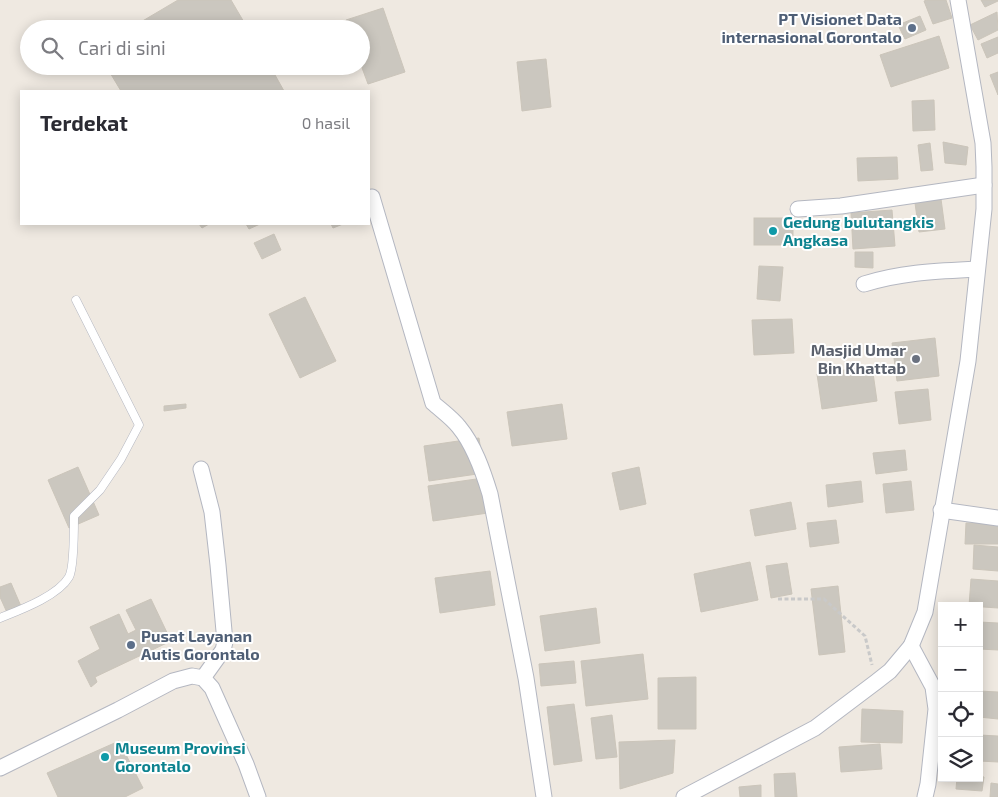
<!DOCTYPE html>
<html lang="id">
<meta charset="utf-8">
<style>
:root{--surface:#fff;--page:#f2f2f3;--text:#2b2b33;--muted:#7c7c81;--line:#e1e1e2}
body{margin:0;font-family:"Exo 2",sans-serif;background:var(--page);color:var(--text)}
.controls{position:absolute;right:15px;bottom:15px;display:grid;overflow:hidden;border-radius:0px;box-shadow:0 2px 12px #0003}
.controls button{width:45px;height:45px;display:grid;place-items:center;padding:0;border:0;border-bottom:1px solid var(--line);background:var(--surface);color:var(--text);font:25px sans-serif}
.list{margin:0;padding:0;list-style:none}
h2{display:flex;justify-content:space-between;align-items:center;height:65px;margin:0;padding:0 20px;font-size:21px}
h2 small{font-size:16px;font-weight:400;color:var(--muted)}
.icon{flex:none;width:28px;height:28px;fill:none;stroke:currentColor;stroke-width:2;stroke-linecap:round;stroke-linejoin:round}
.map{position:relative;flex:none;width:998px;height:797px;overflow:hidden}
.search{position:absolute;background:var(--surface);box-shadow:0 2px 12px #0003;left:20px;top:20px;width:350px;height:55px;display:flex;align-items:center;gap:12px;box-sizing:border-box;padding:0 18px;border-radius:28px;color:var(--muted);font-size:19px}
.panel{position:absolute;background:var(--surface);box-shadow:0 2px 12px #0003;left:20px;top:90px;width:350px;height:135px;border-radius:0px}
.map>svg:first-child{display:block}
.building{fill:#cbc7bf;stroke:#cbc5ba}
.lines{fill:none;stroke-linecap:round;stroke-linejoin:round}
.service-casing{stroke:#b4b7c1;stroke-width:9}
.minor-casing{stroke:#b4b7c1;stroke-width:17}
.path{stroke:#c9c9c9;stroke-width:3;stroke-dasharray:4 2.5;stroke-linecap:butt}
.service{stroke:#fff;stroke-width:8}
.minor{stroke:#fff;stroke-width:15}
.service-dot{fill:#5c6f8a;stroke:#fff;stroke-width:2}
.culture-dot{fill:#0f9aa8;stroke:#fff;stroke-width:2}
.worship-dot{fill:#6b7280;stroke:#fff;stroke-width:2}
.labels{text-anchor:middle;stroke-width:4;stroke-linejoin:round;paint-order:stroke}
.service-label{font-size:16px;font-weight:bold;fill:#4e5e75;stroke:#fff;text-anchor:end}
.culture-label{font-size:16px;font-weight:bold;fill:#0d838f;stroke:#fff;text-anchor:start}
.worship-label{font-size:16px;font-weight:bold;fill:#5b616d;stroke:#fff;text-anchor:end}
</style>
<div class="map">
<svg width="998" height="797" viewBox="0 0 998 797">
<rect width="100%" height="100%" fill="#efe9e1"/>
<!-- building -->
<g class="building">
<polygon points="178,0 231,0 248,29 129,29"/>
<polygon points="927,0 946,0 952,18 933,24 924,1"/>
<polygon points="981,0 998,0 998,1 985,7"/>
<polygon points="383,8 405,72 368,84 361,65 361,29 349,29 346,20"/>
<polygon points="997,12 998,30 978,40 970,25"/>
<polygon points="920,16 926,30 905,39 898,25"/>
<polygon points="939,36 949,68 891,87 880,55"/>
<polygon points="998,37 998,53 987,58 981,44"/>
<polygon points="546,59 551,107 522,111 517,62"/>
<polygon points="106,66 270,66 284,91 121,91"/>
<polygon points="998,72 998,95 990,75"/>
<polygon points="934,100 935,130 913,131 912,101"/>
<polygon points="943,142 968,147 966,165 945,163"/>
<polygon points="930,143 933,170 921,171 918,145"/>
<polygon points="897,157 898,179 858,181 857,158"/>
<polygon points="941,199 945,229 919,232 915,203"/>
<polygon points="892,210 895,246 853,249 851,213"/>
<rect x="754" y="218" width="39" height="27"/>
<polygon points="199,224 209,224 202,228"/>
<polygon points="246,224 260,224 249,229"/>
<polygon points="331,224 343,224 333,228"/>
<polygon points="274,234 281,250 262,259 254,243"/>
<polygon points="855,252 873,252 873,268 855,267"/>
<polygon points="759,266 783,267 780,301 757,299"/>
<polygon points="305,297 336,361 300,378 269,314"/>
<polygon points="792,319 794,353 754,355 752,320"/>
<polygon points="935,338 939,376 897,381 892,343"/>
<polygon points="872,366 877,401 822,409 817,374"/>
<polygon points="928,389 931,420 899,424 895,392"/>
<polygon points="186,404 186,408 164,411 164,406"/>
<polygon points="562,404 567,439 512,446 507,412"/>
<polygon points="479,438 484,473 429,481 424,446"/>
<polygon points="905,450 907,470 876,474 873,453"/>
<polygon points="78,467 99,515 69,528 48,480"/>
<polygon points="639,467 646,504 620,510 612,473"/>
<polygon points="483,478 488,513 433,521 428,486"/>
<polygon points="861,481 863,502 828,507 826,485"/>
<polygon points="911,481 914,510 886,513 883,484"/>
<polygon points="791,502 796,529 755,536 750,510"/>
<polygon points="836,520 839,543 810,547 807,523"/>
<polygon points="966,523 998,524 998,544 965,544"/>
<polygon points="974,545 998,547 998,571 973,569"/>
<polygon points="750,562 758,600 701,612 694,574"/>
<polygon points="787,563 792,594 771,598 766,566"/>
<polygon points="490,571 495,605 440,613 435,578"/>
<polygon points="971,579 998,581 998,608 969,606"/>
<polygon points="11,583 23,611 9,617 0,597 0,587"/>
<polygon points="838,586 845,652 819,655 811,589"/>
<polygon points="151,599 171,641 95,677 97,682 91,687 78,661 100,649 90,627 119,614 128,634 136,630 126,610"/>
<polygon points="596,608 600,643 545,651 540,616"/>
<polygon points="979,622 998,623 998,650 979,649"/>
<polygon points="643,654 648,699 586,706 581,661"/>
<polygon points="574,661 576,683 541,686 539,664"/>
<polygon points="696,677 696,729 658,729 658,678"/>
<polygon points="979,691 998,692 998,719 979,717"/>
<polygon points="574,704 582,761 554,765 547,707"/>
<polygon points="862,709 903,711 902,743 861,742"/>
<polygon points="612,715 617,757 596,759 591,718"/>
<polygon points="979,735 998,736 998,762 979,761"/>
<polygon points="675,740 673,773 620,789 619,742"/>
<polygon points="119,741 143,788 125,797 58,797 47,773"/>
<polygon points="880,744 882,769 841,772 839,747"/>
<polygon points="795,773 797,797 775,797 774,774"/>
<polygon points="979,776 984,777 982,791 956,789 957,778 979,778"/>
<polygon points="991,783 998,784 998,797 990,797"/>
<polygon points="761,785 761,797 740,797 739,787"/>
</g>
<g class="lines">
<defs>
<path id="service" d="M 0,618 C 20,610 58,596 69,577 C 74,568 74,529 74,516 L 100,490 L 121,459 L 139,425 L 76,300"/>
<g id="minor">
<path d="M 372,197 L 433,403 C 442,411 452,418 459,427 C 474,445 483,471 490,494 L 526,678 L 544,797"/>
<polyline points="798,209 841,206 984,185"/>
<path d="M 864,284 C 902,272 938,271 977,269"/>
<polyline points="201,469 212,512 218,565 225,642 223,650 203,678"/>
<polyline points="941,510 998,518"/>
<polyline points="911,646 933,687 936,709 928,784 925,797"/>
<polyline points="0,768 118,710 173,681 192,676 203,678 212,688 246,764 258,797"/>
<polyline points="684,797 815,728 876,682 890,671 911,646 925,612 968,361 984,209 984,167 983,143 958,0"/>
</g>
</defs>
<!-- service casing -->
<use href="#service" class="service-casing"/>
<!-- minor casing -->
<use href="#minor" class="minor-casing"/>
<!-- path -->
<polyline class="path" points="778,599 824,599 865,636 872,665"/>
<!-- service -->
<use href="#service" class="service"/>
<!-- minor -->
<use href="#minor" class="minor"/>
</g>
<!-- markers -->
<g class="service-dot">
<circle cx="912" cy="28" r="5"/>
<circle cx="131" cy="645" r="5"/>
</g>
<g class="culture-dot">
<circle cx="773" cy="231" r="5"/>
<circle cx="105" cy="757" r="5"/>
</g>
<circle class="worship-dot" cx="916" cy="359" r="5"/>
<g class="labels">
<!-- service labels -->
<g class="service-label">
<text x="902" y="25">PT Visionet Data<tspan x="902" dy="18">internasional Gorontalo</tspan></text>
<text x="141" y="642" text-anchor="start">Pusat Layanan<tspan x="141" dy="18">Autis Gorontalo</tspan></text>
</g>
<!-- culture labels -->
<g class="culture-label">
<text x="783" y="228">Gedung bulutangkis<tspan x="783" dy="18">Angkasa</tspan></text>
<text x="115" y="754">Museum Provinsi<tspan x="115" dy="18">Gorontalo</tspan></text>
</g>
<!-- worship labels -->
<g class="worship-label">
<text x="906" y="356">Masjid Umar<tspan x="906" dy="18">Bin Khattab</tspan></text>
</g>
</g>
</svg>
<div class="controls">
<button>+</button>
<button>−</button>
<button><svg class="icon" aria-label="locate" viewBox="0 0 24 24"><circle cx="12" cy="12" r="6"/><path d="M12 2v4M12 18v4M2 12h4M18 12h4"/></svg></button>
<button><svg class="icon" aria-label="layers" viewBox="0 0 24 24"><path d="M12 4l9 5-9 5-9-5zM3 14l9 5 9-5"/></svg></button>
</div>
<div class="search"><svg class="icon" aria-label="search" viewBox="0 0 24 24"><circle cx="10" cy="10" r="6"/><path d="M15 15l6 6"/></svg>Cari di sini</div>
<section class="panel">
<h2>Terdekat<small>0 hasil</small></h2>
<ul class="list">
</ul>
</section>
</div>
